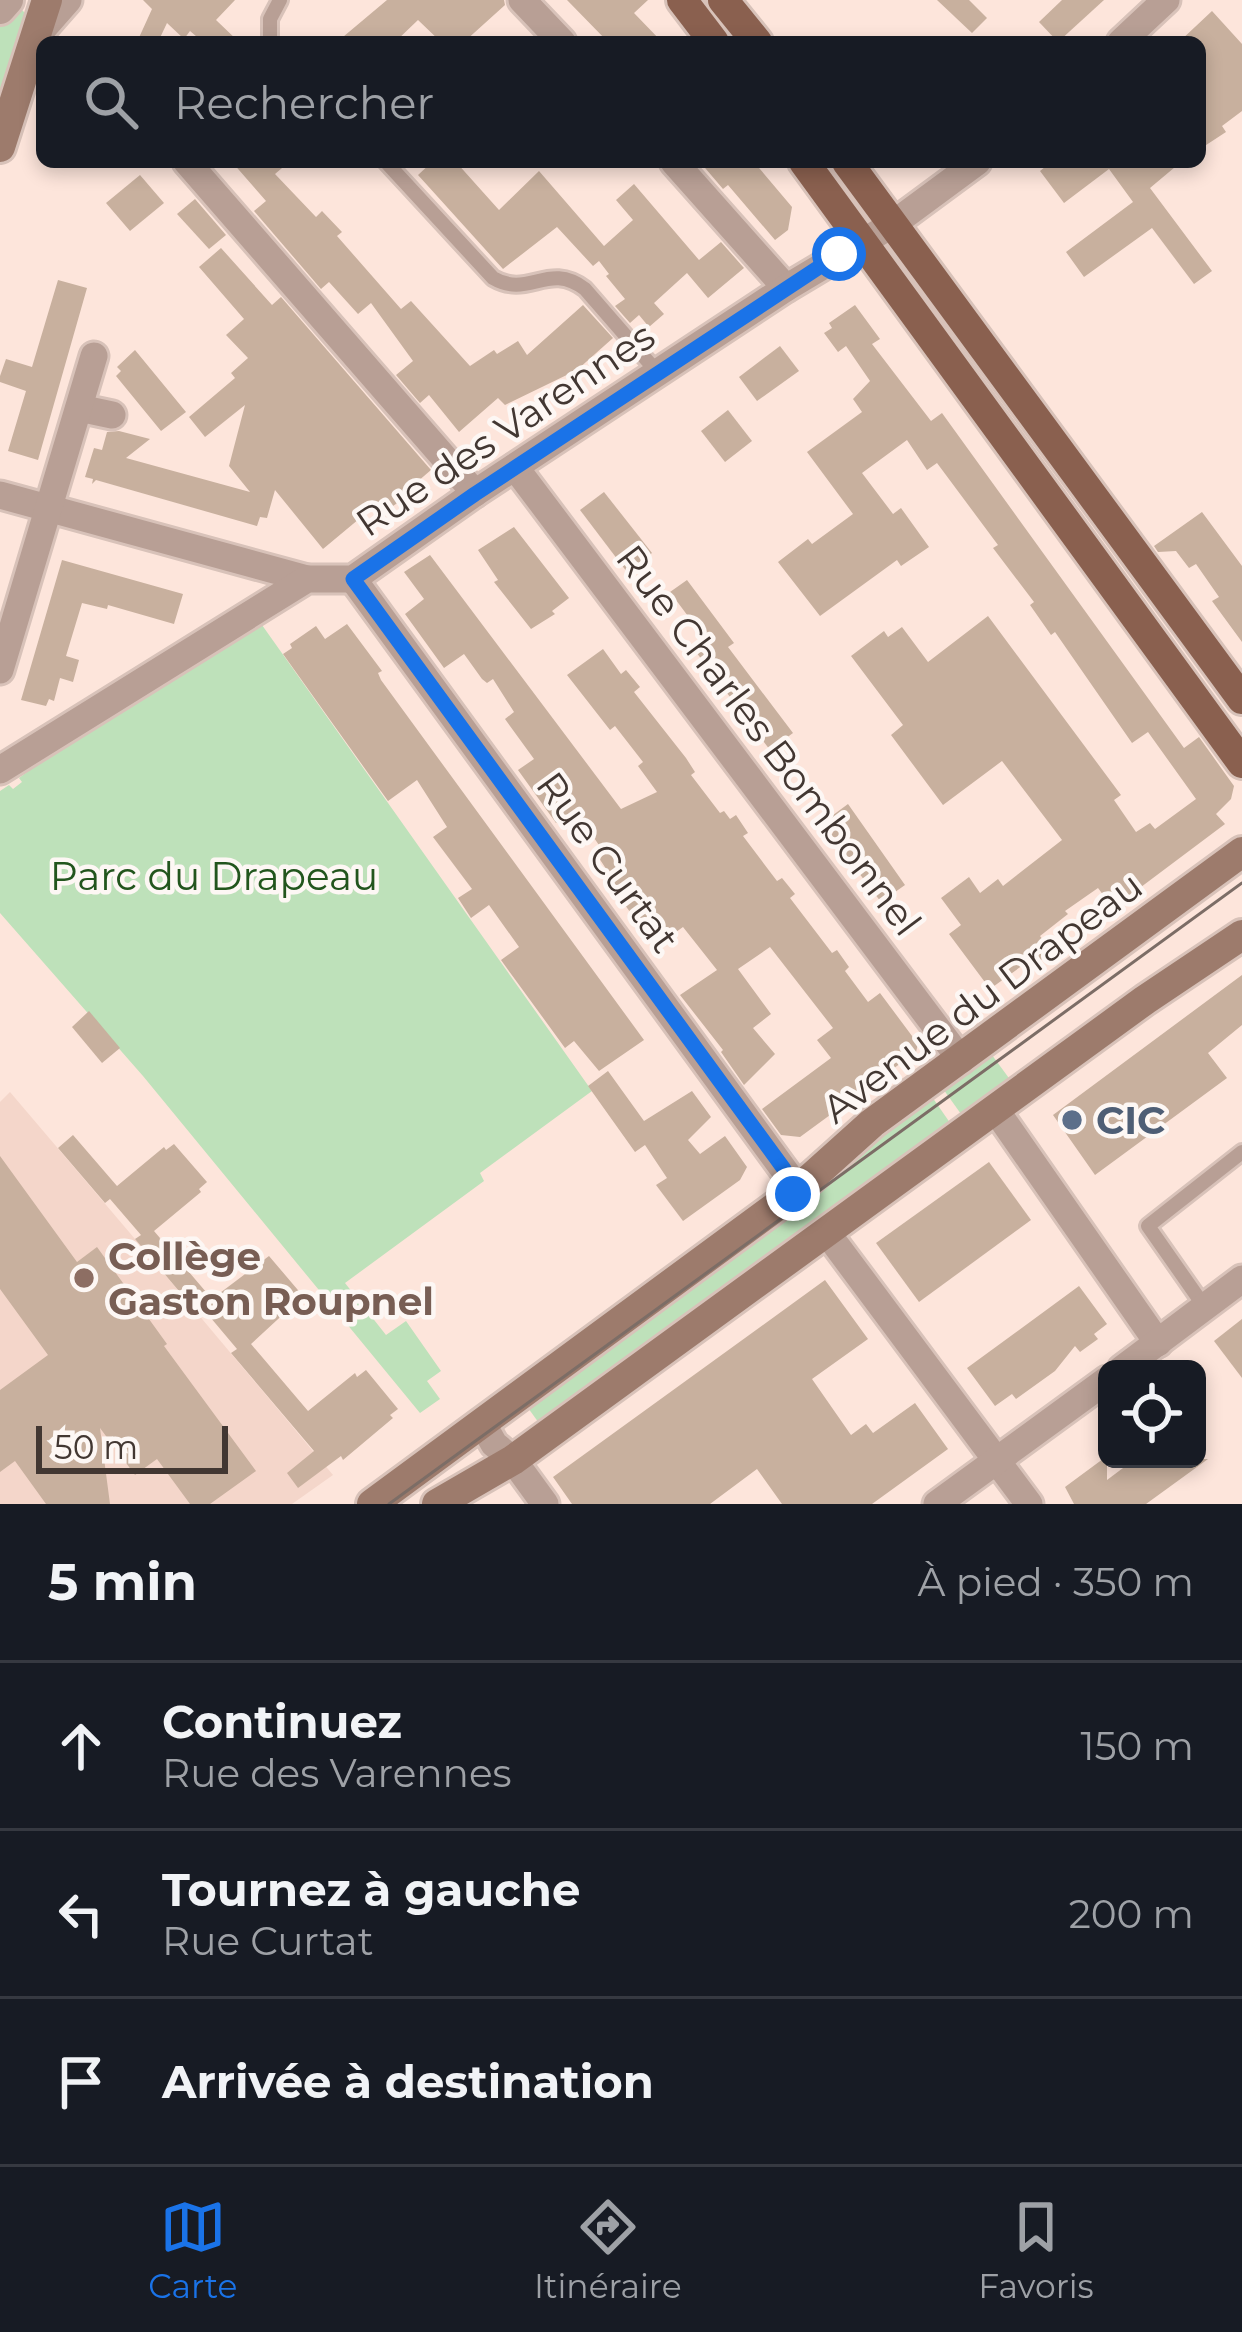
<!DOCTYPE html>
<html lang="fr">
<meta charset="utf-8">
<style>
:root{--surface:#171b24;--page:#242831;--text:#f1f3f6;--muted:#9ea1a6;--line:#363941;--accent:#1a73e8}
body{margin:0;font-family:Montserrat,sans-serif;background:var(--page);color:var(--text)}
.controls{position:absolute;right:36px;bottom:36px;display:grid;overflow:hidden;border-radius:18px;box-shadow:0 6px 18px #0003}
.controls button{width:108px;height:108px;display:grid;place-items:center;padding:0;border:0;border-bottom:3px solid var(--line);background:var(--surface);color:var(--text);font:60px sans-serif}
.scale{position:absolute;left:36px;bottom:30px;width:192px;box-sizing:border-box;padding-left:12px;border:6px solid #423732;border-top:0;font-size:33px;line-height:42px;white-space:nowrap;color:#423732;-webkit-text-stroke:9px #fdf7f4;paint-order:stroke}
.stop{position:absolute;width:36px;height:36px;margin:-27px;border:9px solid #1a73e8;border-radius:50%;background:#fff}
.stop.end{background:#1a73e8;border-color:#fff;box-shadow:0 3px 12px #0008}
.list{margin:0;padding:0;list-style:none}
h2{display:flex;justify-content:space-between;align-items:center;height:156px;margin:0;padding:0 48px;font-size:51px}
h2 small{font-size:39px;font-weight:400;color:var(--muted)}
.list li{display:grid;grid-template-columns:78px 1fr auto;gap:36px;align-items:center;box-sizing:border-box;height:168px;padding:0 48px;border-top:3px solid var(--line)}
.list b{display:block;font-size:45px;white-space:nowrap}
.list p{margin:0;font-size:39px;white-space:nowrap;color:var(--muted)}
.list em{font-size:39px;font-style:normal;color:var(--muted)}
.icon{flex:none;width:66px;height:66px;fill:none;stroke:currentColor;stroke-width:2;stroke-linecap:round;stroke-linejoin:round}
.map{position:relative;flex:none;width:1242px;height:1504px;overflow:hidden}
.search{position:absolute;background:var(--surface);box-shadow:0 6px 18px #0003;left:36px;right:36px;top:36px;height:132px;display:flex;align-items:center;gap:30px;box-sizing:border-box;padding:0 42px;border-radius:18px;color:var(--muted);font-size:45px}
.sheet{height:660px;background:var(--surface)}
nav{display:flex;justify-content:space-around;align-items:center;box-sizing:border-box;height:168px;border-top:3px solid var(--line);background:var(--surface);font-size:33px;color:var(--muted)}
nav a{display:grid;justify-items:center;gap:6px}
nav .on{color:var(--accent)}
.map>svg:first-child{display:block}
.built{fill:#f4d6ca}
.green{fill:#bee1ba}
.building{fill:#c8b09e}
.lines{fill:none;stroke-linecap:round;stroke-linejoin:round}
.service-casing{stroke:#d8c2b9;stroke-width:20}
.minor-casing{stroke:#d8c2b9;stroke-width:33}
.tertiary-casing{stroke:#d8c2b9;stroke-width:36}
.secondary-casing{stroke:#d8c2b9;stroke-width:36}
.primary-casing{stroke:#d8c2b9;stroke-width:36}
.service{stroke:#b89f95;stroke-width:14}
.minor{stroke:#b89f95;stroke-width:27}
.tertiary{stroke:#b89f95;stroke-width:30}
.secondary{stroke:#9d7b6c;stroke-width:30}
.primary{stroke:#8a604f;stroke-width:30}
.tram{stroke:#7c6d66;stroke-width:3}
.route{stroke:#1a73e8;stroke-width:15}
.service-dot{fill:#5c6f8a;stroke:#fdf7f4;stroke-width:4.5}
.education-dot{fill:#8d6e63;stroke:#fdf7f4;stroke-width:4.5}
.labels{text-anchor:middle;stroke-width:9;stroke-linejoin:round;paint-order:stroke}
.street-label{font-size:39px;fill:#423732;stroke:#fdf7f4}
.park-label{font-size:39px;fill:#22551d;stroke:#fdf7f4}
.service-label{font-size:39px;font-weight:bold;fill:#4e5e75;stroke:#fdf7f4;text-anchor:start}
.education-label{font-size:39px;font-weight:bold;fill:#785e54;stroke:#fdf7f4;text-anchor:start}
</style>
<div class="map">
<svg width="1242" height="1504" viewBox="0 0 1242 1504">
<rect width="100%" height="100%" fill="#fde5db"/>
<!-- built -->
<polygon class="built" points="10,1092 135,1239 333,1475 292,1504 0,1504 0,1102"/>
<!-- green -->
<g class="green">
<polygon points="18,6 26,14 6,93 0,94 0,24"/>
<polygon points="262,625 592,1091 480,1173 484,1181 345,1283 386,1335 406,1321 441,1371 427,1381 440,1399 420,1413 143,1076 0,913 0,791 9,785 13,789 22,782 19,778 59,748"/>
<polygon points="989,1051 1014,1085 966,1121 941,1086"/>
<polygon points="930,1094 955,1130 544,1430 523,1401"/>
</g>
<!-- building -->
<g class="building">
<polygon points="143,0 235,0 216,20 239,42 203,42 190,31 184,39 167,23 158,42 137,42 152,9"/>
<polygon points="387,0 504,0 505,5 464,42 441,42 418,20 395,42 337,42"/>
<polygon points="567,0 648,0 634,13 662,42 608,42"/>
<polygon points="937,0 969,0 987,18 972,33"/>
<polygon points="1062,0 1104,0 1058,42 1039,22"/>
<polygon points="1212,11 1242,44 1242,111 1222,126 1226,132 1200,149 1200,42 1179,42"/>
<polygon points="232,162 289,162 275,174 316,217 322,211 342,232 337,236 401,309 411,301 470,366 494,350 497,354 518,341 527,355 583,305 613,338 577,370 505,405 498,398 459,432 429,395 420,403 396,375 413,361 371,303 358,314 329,282 321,289 254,211 266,201"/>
<polygon points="432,162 456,162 499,210 539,171 604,246 633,220 616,200 634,184 699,260 721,242 744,268 708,298 687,273 654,303 664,314 649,327 639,315 630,323 615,306 625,299 606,276 609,274 599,261 593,266 557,227 503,269 418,175"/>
<polygon points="700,162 754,162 792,207 788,230 775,240 728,185 723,189"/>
<polygon points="1051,162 1181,162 1150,188 1212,271 1194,284 1152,228 1084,277 1066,252 1133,202 1109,169 1064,203 1040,171"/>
<polygon points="140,175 164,203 130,231 106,203"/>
<polygon points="195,199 226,235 209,249 177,214"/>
<polygon points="221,248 272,305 281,297 431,470 417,482 421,487 390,508 383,499 323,549 275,490 267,518 260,517 257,526 96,480 92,484 93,479 85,477 94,448 102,450 107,432 119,431 150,439 126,458 250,492 229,466 245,405 205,437 189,417 235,378 231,373 248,358 226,335 244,319 199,267"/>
<polygon points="58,280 87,288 38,460 8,451 26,391 0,382 0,376 6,359 32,367"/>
<polygon points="855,305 880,339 872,344 931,421 942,413 1184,748 1199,737 1234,786 1231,799 1216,814 1225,824 1113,908 1098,888 1065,911 1068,914 1040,936 1052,952 1027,970 1023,965 990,989 949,934 961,925 941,898 969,877 980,893 998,879 1003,886 1062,840 1002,761 943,805 891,735 903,725 851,656 884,631 888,637 902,627 928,662 988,616 1121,795 1114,800 1136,832 1150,823 1155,829 1196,799 1148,732 1132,743 1055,632 1051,635 1030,605 1034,602 993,548 998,545 937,463 927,470 907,440 862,473 893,514 901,508 929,547 901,566 897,560 820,616 778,562 808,539 812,544 853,514 807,452 862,412 853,399 870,381 846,346 838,352 824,333 832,328 829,323"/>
<polygon points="780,346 799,371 757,401 739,377"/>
<polygon points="135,350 186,412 161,431 116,376 121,371 117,367"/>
<polygon points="728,410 752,441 725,462 701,431"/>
<polygon points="604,492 652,553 627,572 580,510"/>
<polygon points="1202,512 1242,566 1242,642 1212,601 1219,597 1196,564 1189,568 1176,551 1158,552 1154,546"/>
<polygon points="514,527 569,598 552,611 555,614 531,629 494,582 498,580 478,550"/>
<polygon points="430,555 621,809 657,792 638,766 643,762 615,726 610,730 567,675 603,649 621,674 626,670 640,687 634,692 686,758 695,772 691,775 720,813 724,811 730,819 736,815 748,833 743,836 777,881 782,878 795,894 790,898 832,953 837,950 849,967 845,971 868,1002 880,993 918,1044 916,1052 800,1137 781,1135 762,1109 831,1058 817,1040 833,1028 770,947 738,969 771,1014 753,1028 775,1054 744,1085 721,1052 723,1050 680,995 717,970 683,927 655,947 610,884 614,881 597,855 603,851 575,810 556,823 518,770 534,759 505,719 514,712 493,679 487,683 482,679 464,654 444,668 405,614 424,599 404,572"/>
<polygon points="62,560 183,594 174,624 108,605 107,609 82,603 66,656 79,660 73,682 60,678 54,701 49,699 46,706 21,700"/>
<polygon points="687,580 734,643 728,647 793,733 770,750 696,652 708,643 670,592"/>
<polygon points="347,624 382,671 378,673 381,680 644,1040 599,1071 574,1041 565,1048 501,960 519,947 489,905 471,918 458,898 472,889 433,837 447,827 417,780 388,801 283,654 292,648 290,644 316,626 325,639"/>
<polygon points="848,804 905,885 881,902 830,835 833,833 825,821"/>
<polygon points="1242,975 1242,1025 1208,1053 1227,1078 1095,1175 1053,1115"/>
<polygon points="89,1011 120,1048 102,1063 72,1027"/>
<polygon points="608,1071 644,1121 692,1091 711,1117 688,1140 700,1154 725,1136 747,1167 740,1180 683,1221 656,1185 667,1178 645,1145 635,1152 588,1086"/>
<polygon points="73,1135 117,1186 164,1147 166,1150 174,1144 207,1182 199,1189 201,1192 154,1231 212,1299 269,1256 303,1296 251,1344 308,1411 355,1373 357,1377 366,1370 398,1409 390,1415 393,1418 343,1460 341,1456 298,1488 287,1473 314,1451 231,1353 237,1349 205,1311 200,1316 135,1239 141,1235 110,1199 105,1203 58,1148"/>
<polygon points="0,1156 77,1262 97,1247 167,1344 164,1346 256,1471 210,1504 190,1504 157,1459 135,1475 100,1428 110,1504 46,1504 15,1461 0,1472 0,1390 48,1355 0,1289"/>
<polygon points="989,1162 1031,1220 919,1302 876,1243"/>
<polygon points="825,1280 868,1339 812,1379 851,1435 866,1424 873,1433 915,1403 948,1449 872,1504 782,1504 757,1469 710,1504 572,1504 553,1477"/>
<polygon points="1079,1286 1107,1324 1094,1334 1098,1339 1080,1352 1075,1346 1055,1371 1016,1399 1012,1394 995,1406 967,1368"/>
<polygon points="1242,1319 1242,1378 1214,1341"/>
<polygon points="1107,1456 1107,1480 1135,1459 1208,1459 1146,1504 1074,1504 1065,1487"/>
</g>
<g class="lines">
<defs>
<g id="service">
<polyline points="270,42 270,19 280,0"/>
<path d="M 386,162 L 493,278 C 529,299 548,261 585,289 L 658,373"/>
<polyline points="1204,1306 1148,1226 1242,1152"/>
</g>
<g id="minor">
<polyline points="522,0 562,42"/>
<polyline points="39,33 68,0"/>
<polyline points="1121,42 1166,0"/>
<polyline points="187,162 475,493"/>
<polyline points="674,162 786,288"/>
<polyline points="79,408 112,415"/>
<polyline points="515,467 961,1060"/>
<polyline points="0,495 307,579"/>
<polyline points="353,579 787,1174 793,1194"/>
<polyline points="0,670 94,356"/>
<polyline points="0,770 307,579 353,579 475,493 786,288 893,224 977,162"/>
<polyline points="995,1109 1158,1343"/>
<polyline points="827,1233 1029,1504"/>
<polyline points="1122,1369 1242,1279"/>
<polyline points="482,1423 494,1444 513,1460 545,1504"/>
<polyline points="937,1504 1107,1380"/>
</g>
<polyline id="tertiary" points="0,9 8,0"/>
<g id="secondary">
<polyline points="0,147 47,0"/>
<polyline points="372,1504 793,1194 872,1123 1242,852"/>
<polyline points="437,1504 513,1460 1145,1000 1242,935"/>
</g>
<g id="primary">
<polyline points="682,0 714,42"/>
<polyline points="723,0 757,42"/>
<polyline points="804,162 1242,763"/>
<polyline points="847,162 1242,699"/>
</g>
</defs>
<!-- service casing -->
<use href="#service" class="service-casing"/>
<!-- minor casing -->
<use href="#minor" class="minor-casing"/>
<!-- tertiary casing -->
<use href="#tertiary" class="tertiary-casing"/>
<!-- secondary casing -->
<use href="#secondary" class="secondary-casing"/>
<!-- primary casing -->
<use href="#primary" class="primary-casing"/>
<!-- service -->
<use href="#service" class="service"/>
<!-- minor -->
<use href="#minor" class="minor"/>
<!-- tertiary -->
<use href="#tertiary" class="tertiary"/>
<!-- secondary -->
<use href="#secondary" class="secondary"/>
<!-- primary -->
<use href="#primary" class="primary"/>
<!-- tram -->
<polyline class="tram" points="389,1504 1242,883"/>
</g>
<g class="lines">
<!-- route -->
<polyline class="route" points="793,1194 784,1169 353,579 475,494 839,254"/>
</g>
<!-- markers -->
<circle class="service-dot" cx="1072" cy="1120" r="12"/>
<circle class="education-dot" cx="84" cy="1278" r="12"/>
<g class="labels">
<!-- street labels -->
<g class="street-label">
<text transform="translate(505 429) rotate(-34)" y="14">Rue des Varennes</text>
<text transform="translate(769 740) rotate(53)" y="14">Rue Charles Bombonnel</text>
<text transform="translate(608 862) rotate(54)" y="14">Rue Curtat</text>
<text transform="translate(982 997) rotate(-37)" y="14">Avenue du Drapeau</text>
</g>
<!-- park labels -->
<g class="park-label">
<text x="214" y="890">Parc du Drapeau</text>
</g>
<!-- service labels -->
<g class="service-label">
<text x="1096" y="1134">CIC</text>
</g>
<!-- education labels -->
<g class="education-label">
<text x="108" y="1270">Collège<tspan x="108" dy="45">Gaston Roupnel</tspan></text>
</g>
</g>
</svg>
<div class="controls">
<button><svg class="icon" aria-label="locate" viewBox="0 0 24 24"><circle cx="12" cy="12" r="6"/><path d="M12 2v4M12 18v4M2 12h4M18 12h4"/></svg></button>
</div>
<div class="scale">50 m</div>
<div class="stop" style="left:839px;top:254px"></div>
<div class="stop end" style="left:793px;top:1194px"></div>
<div class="search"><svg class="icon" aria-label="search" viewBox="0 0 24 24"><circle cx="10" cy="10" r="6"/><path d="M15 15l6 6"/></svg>Rechercher</div>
</div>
<section class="sheet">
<h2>5 min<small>À pied · 350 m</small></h2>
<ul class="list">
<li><svg class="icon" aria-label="ahead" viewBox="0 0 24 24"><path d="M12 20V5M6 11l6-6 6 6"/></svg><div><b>Continuez</b><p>Rue des Varennes</p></div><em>150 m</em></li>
<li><svg class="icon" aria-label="left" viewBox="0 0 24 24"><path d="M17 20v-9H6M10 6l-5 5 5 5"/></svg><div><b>Tournez à gauche</b><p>Rue Curtat</p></div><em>200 m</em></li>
<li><svg class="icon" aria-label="arrive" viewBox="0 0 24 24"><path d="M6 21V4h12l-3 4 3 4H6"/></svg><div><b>Arrivée à destination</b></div></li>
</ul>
</section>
<nav>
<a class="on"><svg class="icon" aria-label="map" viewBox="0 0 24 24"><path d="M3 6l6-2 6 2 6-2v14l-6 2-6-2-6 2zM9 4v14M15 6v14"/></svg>Carte</a>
<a><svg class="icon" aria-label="directions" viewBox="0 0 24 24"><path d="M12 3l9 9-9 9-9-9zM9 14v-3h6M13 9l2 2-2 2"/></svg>Itinéraire</a>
<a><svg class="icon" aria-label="saved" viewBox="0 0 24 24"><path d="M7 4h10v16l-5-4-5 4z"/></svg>Favoris</a>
</nav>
